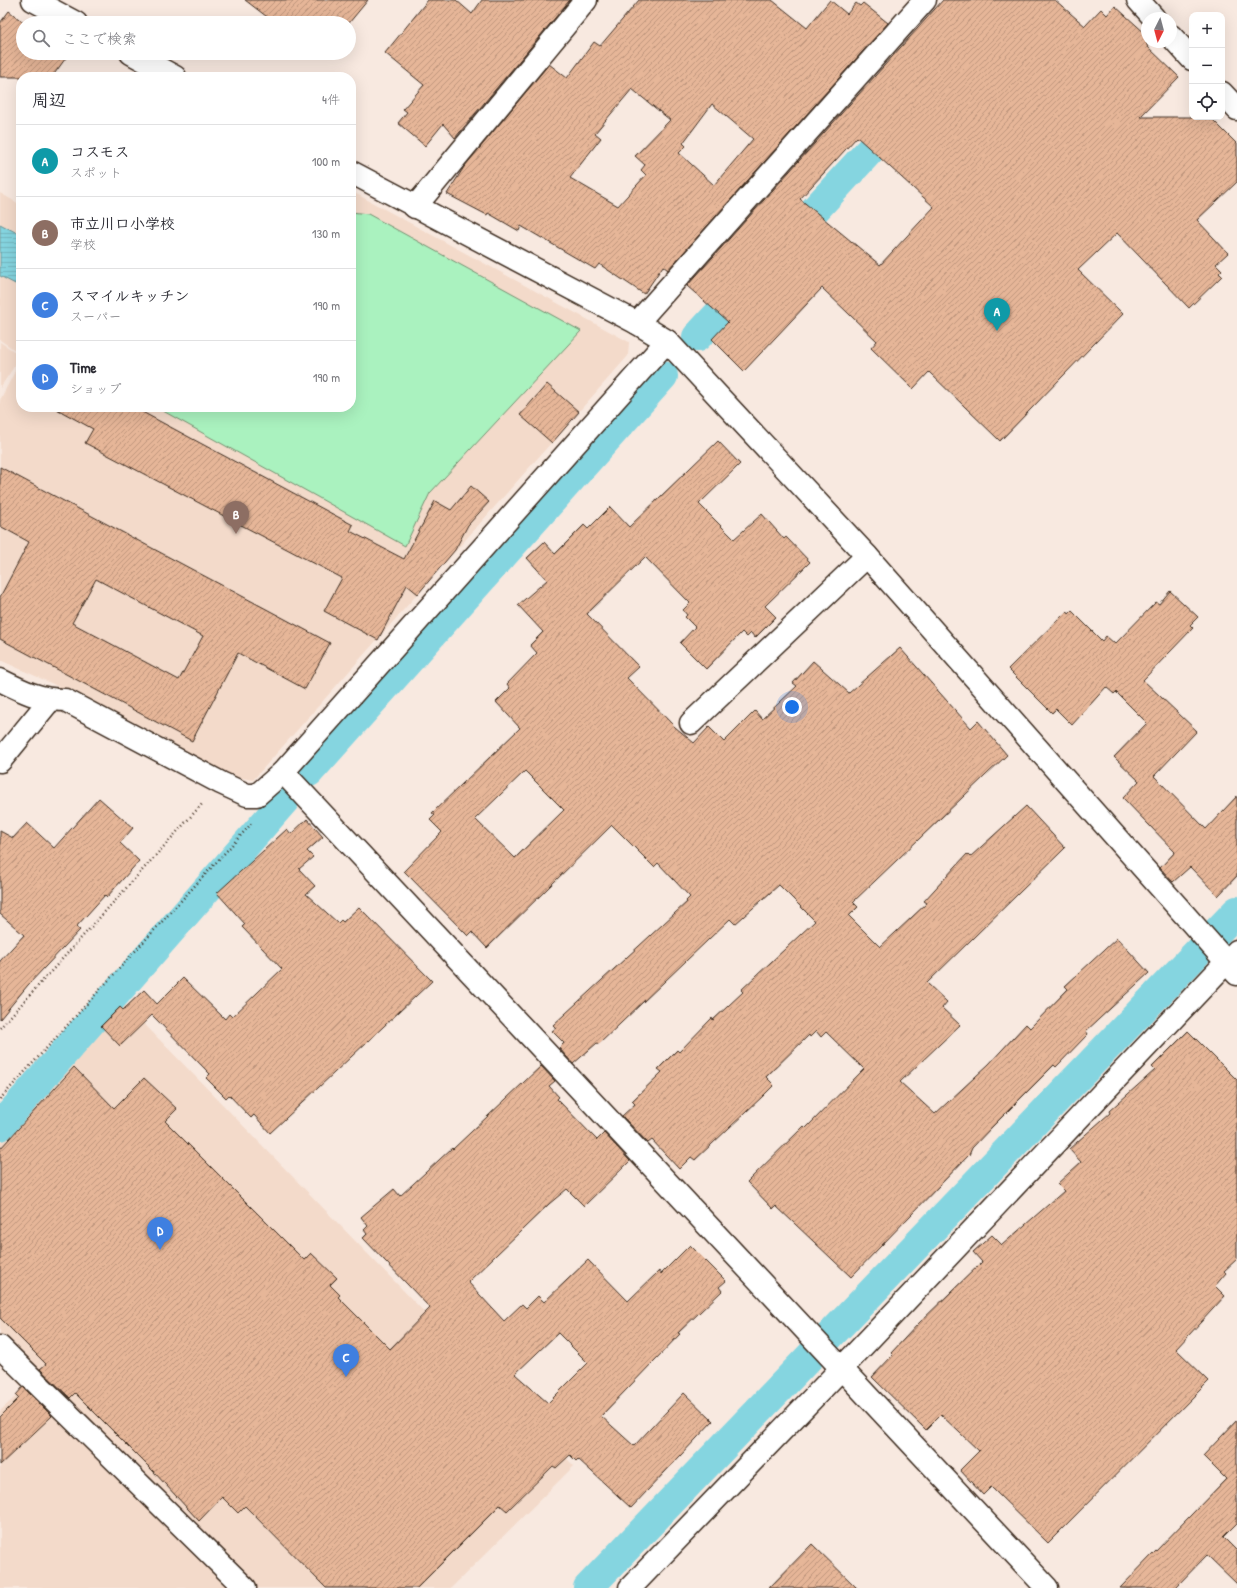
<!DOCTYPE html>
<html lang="ja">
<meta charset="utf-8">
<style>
:root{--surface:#fff;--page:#f2f2f3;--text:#2b2b33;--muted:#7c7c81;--line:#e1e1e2;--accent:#3b2a1e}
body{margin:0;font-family:"Patrick Hand","Klee One",sans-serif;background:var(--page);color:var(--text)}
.controls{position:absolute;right:12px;top:12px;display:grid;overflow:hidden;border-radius:8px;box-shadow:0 4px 16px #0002}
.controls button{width:36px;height:36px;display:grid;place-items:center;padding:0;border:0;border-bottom:1px solid var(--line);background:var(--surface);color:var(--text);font:20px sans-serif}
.compass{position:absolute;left:1141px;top:12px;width:36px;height:36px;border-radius:50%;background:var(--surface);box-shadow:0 4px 16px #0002;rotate:186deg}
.you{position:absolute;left:792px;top:707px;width:14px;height:14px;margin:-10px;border:3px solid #fff;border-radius:50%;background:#1a73e8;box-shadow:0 0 0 6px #1a73e833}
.badge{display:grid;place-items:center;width:26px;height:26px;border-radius:50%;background:var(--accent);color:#fff;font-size:13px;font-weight:700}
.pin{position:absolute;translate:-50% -33px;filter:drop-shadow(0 1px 2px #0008)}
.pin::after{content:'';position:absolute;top:21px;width:14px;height:12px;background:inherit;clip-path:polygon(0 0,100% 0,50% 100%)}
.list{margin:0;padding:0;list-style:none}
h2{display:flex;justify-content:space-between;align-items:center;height:52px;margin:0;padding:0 16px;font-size:17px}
h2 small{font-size:13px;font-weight:400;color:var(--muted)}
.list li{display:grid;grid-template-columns:26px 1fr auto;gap:12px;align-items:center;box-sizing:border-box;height:72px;padding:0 16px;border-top:1px solid var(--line)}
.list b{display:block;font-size:15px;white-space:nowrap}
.list p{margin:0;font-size:13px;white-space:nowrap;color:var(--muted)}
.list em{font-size:13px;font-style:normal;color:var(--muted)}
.icon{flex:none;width:22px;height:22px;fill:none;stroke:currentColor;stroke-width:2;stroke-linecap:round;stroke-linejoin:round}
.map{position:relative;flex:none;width:1237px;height:1588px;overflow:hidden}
.search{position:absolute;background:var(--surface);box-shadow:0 4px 16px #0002;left:16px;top:16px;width:340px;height:44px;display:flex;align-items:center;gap:10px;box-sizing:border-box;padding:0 14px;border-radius:22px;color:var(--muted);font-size:15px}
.panel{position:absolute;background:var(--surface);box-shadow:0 4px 16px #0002;left:16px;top:72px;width:340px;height:340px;border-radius:16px}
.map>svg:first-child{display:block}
.built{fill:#f3daca}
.grass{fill:#aaf2bf;stroke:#728e6e}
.water{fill:url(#water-rules);stroke:#679192}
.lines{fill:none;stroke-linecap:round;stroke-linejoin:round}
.canal{stroke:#85d5e0;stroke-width:30}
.building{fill:url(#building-hatch);stroke:#3b2a1e;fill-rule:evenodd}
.street-casing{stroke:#3b2a1e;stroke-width:25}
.secondary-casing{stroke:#3b2a1e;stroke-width:25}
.path{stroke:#3b2a1e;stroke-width:2.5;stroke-dasharray:1 3;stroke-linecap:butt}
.street{stroke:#fff;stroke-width:22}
.secondary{stroke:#fff;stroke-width:22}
</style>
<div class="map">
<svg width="1237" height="1588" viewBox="0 0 1237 1588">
<defs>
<pattern id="water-rules" width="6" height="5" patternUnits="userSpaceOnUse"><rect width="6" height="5" fill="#85d5e0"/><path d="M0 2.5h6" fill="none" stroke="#74b7c0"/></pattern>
<pattern id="building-hatch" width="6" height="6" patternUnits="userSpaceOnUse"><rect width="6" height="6" fill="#e6b698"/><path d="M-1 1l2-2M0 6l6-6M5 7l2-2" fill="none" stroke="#bc947b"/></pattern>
</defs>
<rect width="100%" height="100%" fill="#f8e9e0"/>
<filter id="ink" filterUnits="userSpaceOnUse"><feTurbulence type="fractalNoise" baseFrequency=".025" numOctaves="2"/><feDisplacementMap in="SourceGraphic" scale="8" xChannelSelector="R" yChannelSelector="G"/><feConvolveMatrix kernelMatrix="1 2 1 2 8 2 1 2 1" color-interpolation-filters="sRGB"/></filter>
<g filter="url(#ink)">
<!-- built -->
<g class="built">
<polygon points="351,191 629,342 628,356 253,780 225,775 51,683 0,660 0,400 21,360 21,407 351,407"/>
<polygon points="0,193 21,205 21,354 0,340"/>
<polygon points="0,342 21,356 0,388"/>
<polygon points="121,1000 574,1466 451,1588 0,1588 0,1411 24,1389 0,1364 0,1143"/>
</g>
<!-- grass -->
<polygon class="grass" points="351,212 368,214 581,331 430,493 405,546 156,407 351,407"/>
<!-- water -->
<polygon class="water" points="0,224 21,235 21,287 0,276"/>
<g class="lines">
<!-- canal -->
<g class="canal">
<polyline points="787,240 898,120"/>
<polyline points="697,337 746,284"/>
<polyline points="309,772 663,376"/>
<polyline points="0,1126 284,801"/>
<polyline points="588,1588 1237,911"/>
</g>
</g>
<!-- building -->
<g class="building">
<polygon points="245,0 368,0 349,23 275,23"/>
<polygon points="428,0 456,0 472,14 482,0 570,0 455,138 443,124 425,146 398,123 407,112 403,109 424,85 385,53"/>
<path d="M 639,0 L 772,0 L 807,28 L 830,0 L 847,14 L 856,3 L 860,6 L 863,3 L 888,23 L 668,270 L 663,266 L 644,294 L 599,264 L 595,269 L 521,226 L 519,231 L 488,213 L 487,215 L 447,194 L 464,167 L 549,64 L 567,78 L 594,42 L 600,46 ZM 632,89 L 670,120 L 635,156 L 645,165 L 641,170 L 646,175 L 618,206 L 570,178 L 601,138 L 595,133 ZM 712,104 L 753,139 L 714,185 L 679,153 L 686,146 L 683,143 Z"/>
<path d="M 943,0 L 1055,0 L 1085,26 L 1101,9 L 1107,15 L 1115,6 L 1147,35 L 1147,46 L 1179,77 L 1140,117 L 1210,117 L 1237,144 L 1237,182 L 1197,220 L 1228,253 L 1216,264 L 1222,270 L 1219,273 L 1222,276 L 1189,308 L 1117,233 L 1078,270 L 1123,314 L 1000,441 L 929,372 L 913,389 L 871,348 L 877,341 L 822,288 L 744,371 L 712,339 L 728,322 L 687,286 ZM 857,137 L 934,207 L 880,265 L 800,199 Z"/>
<polygon points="9,11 24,23 23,23 23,53 66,53 68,55 52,77 0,77 0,23"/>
<polygon points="547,384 579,412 552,443 520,415"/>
<polygon points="53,407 133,407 353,525 350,531 404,559 435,501 451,510 471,486 489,502 468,525 455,550 418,594 407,585 378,640 324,611 342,578 85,443 93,429"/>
<path d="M 718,441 L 740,464 L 699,504 L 734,539 L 762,514 L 784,539 L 786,537 L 810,562 L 765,606 L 776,617 L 755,638 L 751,633 L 747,637 L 742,632 L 706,669 L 680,643 L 695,627 L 685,617 L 687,615 L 683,610 L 690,603 L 645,557 L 587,614 L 639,667 L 627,678 L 675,727 L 694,743 L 709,727 L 724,742 L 755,711 L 762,719 L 797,686 L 793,683 L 813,661 L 849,693 L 900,648 L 971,728 L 978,721 L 1007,755 L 853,902 L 858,907 L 849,916 L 880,947 L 927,903 L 924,901 L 967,854 L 970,857 L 1026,806 L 1065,848 L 927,983 L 947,1002 L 942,1008 L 960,1025 L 900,1082 L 935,1114 L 989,1064 L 1026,1024 L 1030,1028 L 1068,989 L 1065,986 L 1117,938 L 1149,973 L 1086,1031 L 1088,1034 L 1056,1067 L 1054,1065 L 992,1127 L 972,1148 L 969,1155 L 851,1277 L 776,1206 L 773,1209 L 747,1182 L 804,1126 L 806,1128 L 864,1069 L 826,1032 L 821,1037 L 816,1031 L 810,1037 L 809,1035 L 766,1077 L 774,1085 L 763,1096 L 695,1160 L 691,1157 L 679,1169 L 652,1140 L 648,1143 L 622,1116 L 635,1104 L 632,1101 L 662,1072 L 658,1069 L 677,1050 L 679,1052 L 712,1018 L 713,1020 L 743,992 L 741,990 L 815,921 L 779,885 L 735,924 L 730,919 L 599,1044 L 597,1043 L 573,1064 L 559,1048 L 564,1043 L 552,1031 L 556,1028 L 553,1025 L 687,902 L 686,901 L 690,897 L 658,863 L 654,867 L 612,825 L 487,948 L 472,932 L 468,936 L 404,871 L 442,832 L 430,820 L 435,815 L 432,813 L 520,728 L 496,702 L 510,688 L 507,684 L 537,653 L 530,645 L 543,632 L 518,605 L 547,580 L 527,558 L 544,542 L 555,554 L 584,525 L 588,529 L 610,507 L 629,527 ZM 525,771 L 564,810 L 515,858 L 475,819 Z"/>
<path d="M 0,467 L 330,643 L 305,689 L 238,653 L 192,741 L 0,639 L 0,597 L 29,542 L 0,526 ZM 96,579 L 203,636 L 179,680 L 72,623 Z"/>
<polygon points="1170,591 1198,617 1190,625 1193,628 1143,680 1197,731 1154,776 1206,829 1237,796 1237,876 1218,896 1190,867 1173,882 1160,868 1175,852 1123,798 1139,781 1114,757 1147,723 1116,692 1114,694 1106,687 1072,725 1056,709 1052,713 1008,669 1067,611 1069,614 1072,611 1102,641 1106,636 1115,644 1156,602 1159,604"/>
<polygon points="99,798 133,828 120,843 139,861 107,897 105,895 76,927 80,930 28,985 0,1019 0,961 24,935 0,914 0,831 13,838 27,823 54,848"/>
<polygon points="307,819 323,837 307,851 313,857 299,869 315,886 306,894 338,923 341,920 343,922 359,907 432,981 270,1133 254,1115 251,1118 229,1095 226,1098 206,1078 210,1074 152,1015 120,1046 101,1026 120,1007 123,1010 144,990 157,1004 183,978 225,1019 229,1014 232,1017 282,969 242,927 245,924 217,893 287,829 291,834"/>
<polygon points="1188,1031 1237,1080 1237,1259 1224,1271 1226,1273 1215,1286 1225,1296 1176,1349 1209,1381 1048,1543 991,1487 983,1495 960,1470 979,1451 941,1415 926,1430 872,1377 893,1355 891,1353 918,1324 982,1262 973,1252 992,1235 1002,1245 1064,1191 1057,1184 1081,1162 1069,1149 1110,1113 1109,1111 1155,1070 1152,1067"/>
<path d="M 541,1066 L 555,1081 L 549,1086 L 559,1097 L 557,1099 L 597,1140 L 604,1133 L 630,1161 L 584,1206 L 567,1189 L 549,1204 L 468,1282 L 504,1321 L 522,1304 L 526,1308 L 538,1296 L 544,1302 L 588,1260 L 628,1301 L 659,1271 L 661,1274 L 690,1245 L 726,1281 L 719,1287 L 722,1291 L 678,1333 L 680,1334 L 601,1416 L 634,1446 L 684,1393 L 713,1421 L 631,1508 L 578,1459 L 576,1461 L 570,1455 L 556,1468 L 553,1466 L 507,1511 L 500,1505 L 417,1588 L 326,1588 L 245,1506 L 238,1513 L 222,1497 L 199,1521 L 154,1472 L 75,1393 L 70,1398 L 40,1369 L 46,1364 L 0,1318 L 0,1149 L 74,1067 L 114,1108 L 144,1078 L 177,1109 L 165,1121 L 304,1260 L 311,1253 L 337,1278 L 330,1285 L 340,1295 L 338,1297 L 390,1349 L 430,1308 L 363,1238 L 367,1234 L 364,1230 L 368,1226 L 361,1217 L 394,1189 L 400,1196 L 452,1148 L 453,1149 ZM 558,1333 L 588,1363 L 548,1403 L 515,1374 Z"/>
<polygon points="23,1387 52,1416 0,1465 0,1417 19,1398 16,1395"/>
<polygon points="1237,1420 1237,1523 1223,1537 1237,1551 1237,1584 1207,1555 1175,1588 1120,1588 1226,1479 1203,1456"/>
<polygon points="812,1544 857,1588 769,1588"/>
</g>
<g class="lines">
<defs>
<g id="street">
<polyline points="925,0 637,323 667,341 867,556 1237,974"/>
<polyline points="1138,0 1154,18"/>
<polyline points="1171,36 1192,59"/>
<polyline points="1222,93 1237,109"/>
<polyline points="415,207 586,0"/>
<path d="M 0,680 C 22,691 40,700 65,700 L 221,783 L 247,795 L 257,795 L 283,772 L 667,341"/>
<polyline points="691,723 867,556"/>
<polyline points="0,761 50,700"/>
<polyline points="283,772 1047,1588"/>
<polyline points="0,1347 245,1588"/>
<polyline points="630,1588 841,1369 1237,951"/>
</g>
<g id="secondary">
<polyline points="33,0 76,23"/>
<polyline points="131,53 175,77"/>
<polyline points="351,172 637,323"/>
</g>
</defs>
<!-- street casing -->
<use href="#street" class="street-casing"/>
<!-- secondary casing -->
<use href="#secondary" class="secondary-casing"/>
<!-- path -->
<g class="path">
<polyline points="0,1028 203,803"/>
<polyline points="0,1099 253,822"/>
</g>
<!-- street -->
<use href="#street" class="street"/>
<!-- secondary -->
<use href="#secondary" class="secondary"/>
</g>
</g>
</svg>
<div class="controls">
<button>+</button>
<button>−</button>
<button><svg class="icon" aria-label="locate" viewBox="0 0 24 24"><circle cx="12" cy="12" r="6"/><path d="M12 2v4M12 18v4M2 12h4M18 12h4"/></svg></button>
</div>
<svg class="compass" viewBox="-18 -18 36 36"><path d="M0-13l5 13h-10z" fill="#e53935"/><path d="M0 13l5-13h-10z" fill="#7c7c81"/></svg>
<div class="you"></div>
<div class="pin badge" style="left:997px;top:331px;background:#0f9aa8">A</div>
<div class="pin badge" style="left:236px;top:534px;background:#8d6e63">B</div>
<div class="pin badge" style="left:346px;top:1377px;background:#3f7fe0">C</div>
<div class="pin badge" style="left:160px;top:1250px;background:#3f7fe0">D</div>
<div class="search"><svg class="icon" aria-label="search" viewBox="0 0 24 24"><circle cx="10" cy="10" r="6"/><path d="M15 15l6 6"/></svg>ここで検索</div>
<section class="panel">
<h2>周辺<small>4件</small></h2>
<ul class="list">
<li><span class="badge" style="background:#0f9aa8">A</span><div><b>コスモス</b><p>スポット</p></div><em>100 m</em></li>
<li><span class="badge" style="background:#8d6e63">B</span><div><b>市立川口小学校</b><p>学校</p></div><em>130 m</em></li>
<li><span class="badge" style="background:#3f7fe0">C</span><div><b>スマイルキッチン</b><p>スーパー</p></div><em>190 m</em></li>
<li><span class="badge" style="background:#3f7fe0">D</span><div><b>Time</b><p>ショップ</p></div><em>190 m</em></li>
</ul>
</section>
</div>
